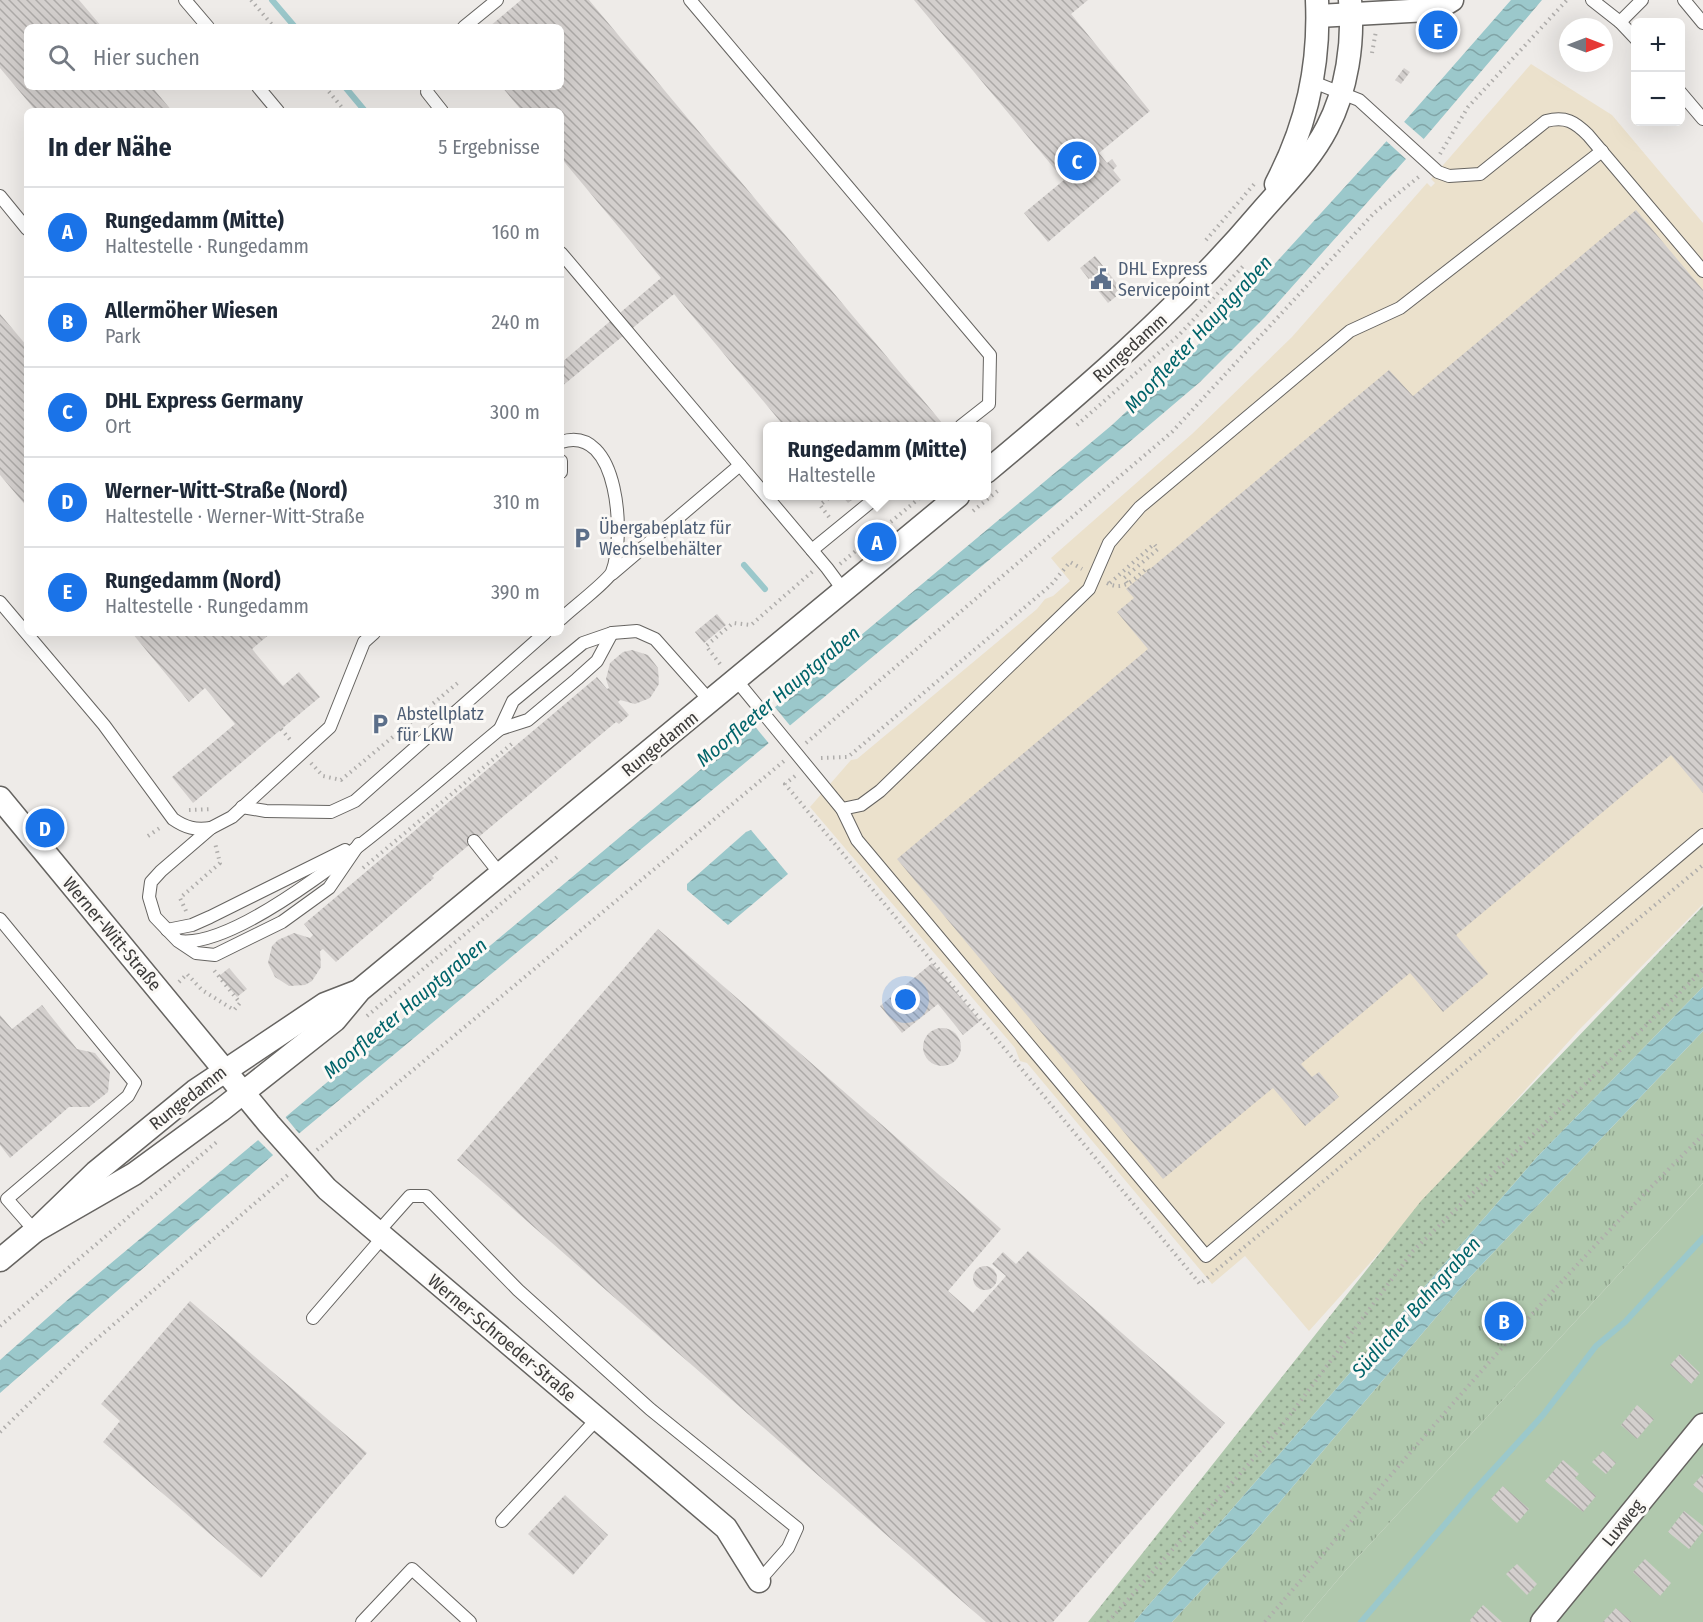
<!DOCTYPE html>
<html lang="de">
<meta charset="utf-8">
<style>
:root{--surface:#fff;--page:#f2f2f3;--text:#1f2937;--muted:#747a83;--line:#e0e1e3;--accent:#1a73e8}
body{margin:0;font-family:"Fira Sans Condensed",sans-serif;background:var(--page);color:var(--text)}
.controls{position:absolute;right:18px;top:18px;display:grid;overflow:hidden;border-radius:9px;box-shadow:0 6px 24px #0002}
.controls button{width:54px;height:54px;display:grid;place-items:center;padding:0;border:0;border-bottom:2px solid var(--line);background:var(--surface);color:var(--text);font:30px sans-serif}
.compass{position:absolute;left:1559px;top:18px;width:54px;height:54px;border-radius:50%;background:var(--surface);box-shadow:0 6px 24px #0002;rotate:90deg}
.you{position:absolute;left:906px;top:1000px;width:21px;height:21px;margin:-15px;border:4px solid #fff;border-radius:50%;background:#1a73e8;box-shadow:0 0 0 9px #1a73e833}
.badge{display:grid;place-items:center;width:39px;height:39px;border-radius:50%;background:var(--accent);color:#fff;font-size:20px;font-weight:700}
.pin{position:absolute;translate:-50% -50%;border:3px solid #fff;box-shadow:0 2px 6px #0006}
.popup{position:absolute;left:763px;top:422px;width:228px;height:78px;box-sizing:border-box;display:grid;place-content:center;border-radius:9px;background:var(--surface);filter:drop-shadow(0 2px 4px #0005);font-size:20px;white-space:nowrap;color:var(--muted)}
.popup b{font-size:22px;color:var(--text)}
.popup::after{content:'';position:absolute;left:50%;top:100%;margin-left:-12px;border:12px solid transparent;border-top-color:var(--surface)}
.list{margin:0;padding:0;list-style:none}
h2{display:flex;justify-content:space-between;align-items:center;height:78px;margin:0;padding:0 24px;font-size:26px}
h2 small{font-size:20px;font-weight:400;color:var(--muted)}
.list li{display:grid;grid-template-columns:39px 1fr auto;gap:18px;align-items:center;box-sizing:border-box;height:90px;padding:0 24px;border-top:2px solid var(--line)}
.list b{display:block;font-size:22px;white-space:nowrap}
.list p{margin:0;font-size:20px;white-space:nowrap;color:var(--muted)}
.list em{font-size:20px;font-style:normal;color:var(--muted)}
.icon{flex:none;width:33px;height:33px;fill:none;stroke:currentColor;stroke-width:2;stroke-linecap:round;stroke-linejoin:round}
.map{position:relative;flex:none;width:1703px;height:1622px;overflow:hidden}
.search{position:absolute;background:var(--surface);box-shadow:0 6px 24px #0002;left:24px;top:24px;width:540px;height:66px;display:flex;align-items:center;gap:15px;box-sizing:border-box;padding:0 21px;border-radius:9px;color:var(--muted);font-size:22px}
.panel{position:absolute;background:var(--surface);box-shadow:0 6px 24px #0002;left:24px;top:108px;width:540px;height:528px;border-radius:9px}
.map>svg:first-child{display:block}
.commercial{fill:#ebe1cc}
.grass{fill:url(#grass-dots)}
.park{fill:url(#park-tufts)}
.garden{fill:#b0c8ad}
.water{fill:url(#water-waves)}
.pier{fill:#eeebe8}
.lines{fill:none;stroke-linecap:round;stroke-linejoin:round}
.stream{stroke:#9bc8cb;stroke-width:6}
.building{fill:url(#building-back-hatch)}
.service-casing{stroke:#666461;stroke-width:14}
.minor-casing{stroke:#666461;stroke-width:25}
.path{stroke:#afadab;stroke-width:4;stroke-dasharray:1.5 4.5;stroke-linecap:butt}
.service{stroke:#fff;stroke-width:12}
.minor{stroke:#fff;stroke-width:22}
.labels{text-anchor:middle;stroke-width:6;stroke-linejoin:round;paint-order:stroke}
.service-label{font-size:18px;fill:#4e5e75;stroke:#fbf9f6;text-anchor:start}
.street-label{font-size:18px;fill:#3c3b3a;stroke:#fbf9f6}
.water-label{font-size:20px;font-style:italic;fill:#00646a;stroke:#fbf9f6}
</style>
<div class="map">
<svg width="1703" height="1622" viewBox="0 0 1703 1622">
<defs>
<pattern id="grass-dots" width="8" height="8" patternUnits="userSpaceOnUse" patternTransform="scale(1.5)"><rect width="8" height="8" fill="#b0c8ad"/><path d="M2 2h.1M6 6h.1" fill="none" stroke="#90a48e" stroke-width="1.8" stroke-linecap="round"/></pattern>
<pattern id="park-tufts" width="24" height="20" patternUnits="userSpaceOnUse" patternTransform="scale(1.5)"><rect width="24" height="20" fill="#b0c8ad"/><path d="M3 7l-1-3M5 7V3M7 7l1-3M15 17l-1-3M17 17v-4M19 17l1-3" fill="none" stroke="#90a48e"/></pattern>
<pattern id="water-waves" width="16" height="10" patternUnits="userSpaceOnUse" patternTransform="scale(1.5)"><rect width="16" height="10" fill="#9bc8cb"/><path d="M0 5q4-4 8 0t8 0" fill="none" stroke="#80a4a6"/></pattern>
<pattern id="building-back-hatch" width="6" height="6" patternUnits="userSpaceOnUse" patternTransform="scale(1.5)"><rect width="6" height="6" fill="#d3cfcd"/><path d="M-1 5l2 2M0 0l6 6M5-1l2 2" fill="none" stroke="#aca9a7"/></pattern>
</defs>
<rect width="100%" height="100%" fill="#eeebe8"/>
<!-- commercial -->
<polygon class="commercial" points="1531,64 1612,115 1703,223 1703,904 1579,1030 1309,1331 1245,1256 1212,1284 1027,1063 1020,1061 1015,1048 810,807 851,760 857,759 1037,609 1045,599 1053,596 1070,581 1051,558 1192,434 1292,337 1427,183 1431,187 1435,183 1431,179"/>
<!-- grass -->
<polygon class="grass" points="1703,906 1703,987 1537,1157 1134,1622 1088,1622 1421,1201"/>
<!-- park -->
<polygon class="park" points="1703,1031 1703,1183 1346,1570 1302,1622 1172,1622 1245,1543 1470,1277"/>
<!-- garden -->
<polygon class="garden" points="1703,1183 1703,1622 1302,1622 1346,1570"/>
<!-- water -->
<g class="water">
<polygon points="1511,0 1542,0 1422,141 1265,317 1200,382 1054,506 272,1156 0,1393 0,1360 73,1295 1112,425 1219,325 1404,122"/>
<polygon points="751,830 788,874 728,925 687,890 687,884 746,832"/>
<polygon points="1703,987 1703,1031 1470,1277 1245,1543 1172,1622 1134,1622 1537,1157"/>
</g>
<!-- pier -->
<g class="pier">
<polygon points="1402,120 1426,141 1408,161 1384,139"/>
<polygon points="774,706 792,728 771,746 752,723"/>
<polygon points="283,1114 301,1136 275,1157 255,1137"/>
</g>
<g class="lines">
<!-- stream -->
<g class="stream">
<polyline points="272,0 295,27"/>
<polyline points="345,87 365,111"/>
<polyline points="744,565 765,589"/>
<polyline points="1361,1622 1471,1494 1543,1415 1596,1346 1625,1322 1703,1238"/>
</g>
</g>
<!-- building -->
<g class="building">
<polygon points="0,0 79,0 102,27 27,27 27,87 152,87 172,111 36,111 0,68"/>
<polygon points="521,0 589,0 943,424 940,426 784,426 674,294 561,387 561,363 661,278 561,158 561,111 522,111 502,87 561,87 561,27 489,27"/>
<polygon points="914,0 1088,0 1071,14 1150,111 1099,153 1107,163 1112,159 1117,166 1113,170 1121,180 1048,242 1024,213 1064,180"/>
<polygon points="1404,68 1410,72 1401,84 1395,80"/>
<polygon points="1636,210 1703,290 1703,793 1671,755 1456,935 1488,974 1443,1012 1410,973 1301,1064 1312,1077 1319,1072 1339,1097 1305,1126 1273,1088 1163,1179 897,859 1148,649 1117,612 1134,598 1126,589 1389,370 1413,396"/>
<polygon points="1095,256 1123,291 1108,303 1080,268"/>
<polygon points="0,314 27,346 27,507 0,475"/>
<polygon points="842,496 857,496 848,503"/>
<polygon points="717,614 726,625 704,643 695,632"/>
<polygon points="132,633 271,633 252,649 283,686 299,672 320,697 193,803 172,777 235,724 205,688 189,702"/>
<polygon points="632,650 648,655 658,668 659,684 650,698 635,704 620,700 618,702 629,715 619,724 616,722 432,876 434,878 336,962 323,949 320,951 321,967 312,981 305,985 289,986 275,977 268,963 272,946 278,940 294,933 310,938 313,935 304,924 597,677 607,689 609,688 606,679 610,663 623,652"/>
<polygon points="658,929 1001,1229 948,1291 973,1313 1006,1276 992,1264 1003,1252 1016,1264 1028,1251 1225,1423 1053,1622 986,1622 457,1160"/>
<polygon points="932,963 980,1021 963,1035 938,1004 902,1033 880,1006"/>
<polygon points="229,968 247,989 237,997 219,976"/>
<polygon points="42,1005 77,1049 95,1053 110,1072 108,1092 89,1107 69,1107 10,1158 0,1145 0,1015 12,1029"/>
<circle cx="942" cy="1047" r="19"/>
<circle cx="985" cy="1278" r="12"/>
<polygon points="190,1301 367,1453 261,1578 103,1442 120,1421 101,1404"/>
<polygon points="1680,1354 1700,1373 1691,1384 1670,1365"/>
<polygon points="1637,1405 1654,1419 1637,1439 1621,1425"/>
<polygon points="1603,1451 1616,1463 1606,1474 1592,1462"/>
<polygon points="1563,1460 1579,1474 1575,1478 1596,1496 1583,1512 1545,1481"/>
<polygon points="1703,1474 1703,1493 1693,1485"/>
<polygon points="1503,1486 1529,1509 1517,1523 1491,1499"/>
<polygon points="565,1495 608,1535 573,1575 528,1534"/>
<polygon points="1684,1511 1703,1526 1703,1531 1689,1549 1668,1532"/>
<polygon points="1645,1559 1671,1583 1660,1596 1633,1572"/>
<polygon points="1517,1564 1537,1584 1527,1595 1506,1574"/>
<polygon points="1483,1605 1502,1622 1471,1622 1470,1620"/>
<polygon points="1616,1608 1632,1622 1603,1622"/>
</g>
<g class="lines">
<defs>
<g id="service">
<polyline points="185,0 208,27"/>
<polyline points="690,0 990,355 989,404 961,426"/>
<polyline points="1592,0 1620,22 1636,39"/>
<polyline points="1684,0 1703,23"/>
<polyline points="1620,22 1642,0"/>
<polyline points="464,27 497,0"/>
<path d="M 1313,82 L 1359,100 L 1438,172 L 1449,176 L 1480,174 L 1546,121 C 1566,116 1575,122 1588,135 L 1703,271"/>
<polyline points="258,87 278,111"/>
<polyline points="428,87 427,92 442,111"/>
<polyline points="1680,92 1703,119"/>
<polyline points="0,196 27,229"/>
<polyline points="561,253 827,568 844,591"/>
<path d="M 561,442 C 620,423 625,539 612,572 C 608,581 570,610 561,619"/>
<polyline points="561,461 561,472"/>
<polyline points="812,550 878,496"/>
<polyline points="612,574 740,465"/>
<path d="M 0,602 L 104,725 L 173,819 C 186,828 195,830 211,828"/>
<polyline points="737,681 842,809 857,840 1206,1256 1703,835"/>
<polyline points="500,729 513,701 583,643 612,633 637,631 655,639 711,702"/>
<polyline points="242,807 266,811 331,812 355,801 545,633"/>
<polyline points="842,809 861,805 880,791 1089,589 1109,543 1140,507 1350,331 1400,308 1602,151"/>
<polyline points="474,841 501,875"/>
<polyline points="359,844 329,888 282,922 215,955 196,953 178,941 155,917 149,897 151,882 161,871 211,828 232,817 330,727 364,642 374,633"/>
<polyline points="0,919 135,1083 128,1096 7,1199 35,1231"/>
<polyline points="167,930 192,925 210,917 345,850"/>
<path d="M 179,941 C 253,951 439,778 500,729 L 528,720 L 577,679 L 597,661 L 612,633"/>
<polyline points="378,1232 410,1196 426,1196 518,1290 650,1409 797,1528 788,1548 759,1581"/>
<polyline points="313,1318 383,1237"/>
<polyline points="502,1521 597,1419"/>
<polyline points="362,1622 412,1569 470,1622"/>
</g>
<g id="minor">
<polyline points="1318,16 1428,10 1439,8 1452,0"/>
<path d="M 1276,184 C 1307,125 1320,66 1317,0"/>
<path d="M 986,472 C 1083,391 1178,310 1260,213 C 1284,185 1310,161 1327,128 C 1347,90 1354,42 1350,0"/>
<polyline points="0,798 269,1124 327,1189 726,1528 759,1581"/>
<polyline points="35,1231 134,1174 220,1111 335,1020 360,990 958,496"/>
<polyline points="0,1260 35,1231 96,1172 195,1091 325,1004 356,992"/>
<polyline points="1542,1622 1703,1425"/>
</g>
</defs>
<!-- service casing -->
<use href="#service" class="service-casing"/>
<!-- minor casing -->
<use href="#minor" class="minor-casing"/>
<!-- path -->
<g class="path">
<polyline points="251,0 274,27"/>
<polyline points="1372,53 1376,31"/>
<polyline points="325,87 345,111"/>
<polyline points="1440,154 1468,107 1567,0"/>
<polyline points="1206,240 1256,182"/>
<polyline points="1077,425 1179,335 1245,264"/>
<polyline points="973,511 1000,489"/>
<polyline points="829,517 820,505 831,496"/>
<polyline points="840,564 922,496"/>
<path d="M 1107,583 C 1124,592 1134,579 1147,568 L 1149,571"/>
<polyline points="1110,583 1154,544 1158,549 1124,578 1128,584"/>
<polyline points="720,664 706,646 733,623 751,625 813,571"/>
<polyline points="281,729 292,742"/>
<polyline points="806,743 1172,432 1374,213 1421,175"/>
<polyline points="821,758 848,757 1051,585 1070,562 1082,569"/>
<polyline points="311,763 323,776 341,780 460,681"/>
<polyline points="795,776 785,784 1200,1284 1703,865"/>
<polyline points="189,810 212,809"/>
<polyline points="148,836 161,827"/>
<polyline points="363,868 514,742"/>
<polyline points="186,911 180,898 220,863 215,843"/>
<polyline points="179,982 187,974 202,990 234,1010 240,1003 213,969"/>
<polyline points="367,1016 557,857"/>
<polyline points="317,1150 784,761"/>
<polyline points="0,1326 219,1140"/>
<polyline points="0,1432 85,1349 289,1174"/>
<polyline points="1108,1622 1278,1431 1413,1251 1703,970"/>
<path d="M 1265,1622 C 1407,1457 1548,1287 1703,1135"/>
</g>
<!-- service -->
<use href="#service" class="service"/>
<!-- minor -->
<use href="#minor" class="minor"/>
</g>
<!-- icons -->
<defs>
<symbol id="civic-bare" viewBox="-9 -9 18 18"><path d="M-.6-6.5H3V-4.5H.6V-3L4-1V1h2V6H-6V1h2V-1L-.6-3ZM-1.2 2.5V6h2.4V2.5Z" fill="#5c6f8a" stroke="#fbf9f6" stroke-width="2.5" paint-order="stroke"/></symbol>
<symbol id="parking-bare" viewBox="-9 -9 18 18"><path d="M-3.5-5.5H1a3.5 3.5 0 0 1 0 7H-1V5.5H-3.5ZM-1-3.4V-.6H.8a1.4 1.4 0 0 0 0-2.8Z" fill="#5c6f8a" stroke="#fbf9f6" stroke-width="2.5" paint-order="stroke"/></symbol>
</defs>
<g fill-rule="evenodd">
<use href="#civic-bare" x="1086" y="264" width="30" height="30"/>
<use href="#parking-bare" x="567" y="523" width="30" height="30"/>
<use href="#parking-bare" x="365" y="709" width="30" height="30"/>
</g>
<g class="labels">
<!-- service labels -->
<g class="service-label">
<text x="1118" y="275">DHL Express<tspan x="1118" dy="21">Servicepoint</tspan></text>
<text x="599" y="534">Übergabeplatz für<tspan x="599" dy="21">Wechselbehälter</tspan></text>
<text x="397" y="720">Abstellplatz<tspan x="397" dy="21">für LKW</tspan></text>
</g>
<!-- street labels -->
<g class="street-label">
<text transform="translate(1130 348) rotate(-42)" y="6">Rungedamm</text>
<text transform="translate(660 744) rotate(-39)" y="6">Rungedamm</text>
<text transform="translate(112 934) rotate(50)" y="6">Werner-Witt-Straße</text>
<text transform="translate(188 1098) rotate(-38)" y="6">Rungedamm</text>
<text transform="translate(502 1338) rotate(40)" y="6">Werner-Schroeder-Straße</text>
<text transform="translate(1623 1523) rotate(-51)" y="6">Luxweg</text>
</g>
<!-- water labels -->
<g class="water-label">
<text transform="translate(1198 334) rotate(-47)" y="7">Moorfleeter Hauptgraben</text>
<text transform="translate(778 696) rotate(-40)" y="7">Moorfleeter Hauptgraben</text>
<text transform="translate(405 1008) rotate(-40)" y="7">Moorfleeter Hauptgraben</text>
<text transform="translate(1416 1307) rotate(-48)" y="7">Südlicher Bahngraben</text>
</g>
</g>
</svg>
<div class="controls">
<button>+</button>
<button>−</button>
</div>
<svg class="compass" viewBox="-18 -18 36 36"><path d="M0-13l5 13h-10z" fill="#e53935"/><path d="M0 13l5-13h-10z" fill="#747a83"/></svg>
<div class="you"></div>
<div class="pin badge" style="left:877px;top:542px">A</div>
<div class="popup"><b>Rungedamm (Mitte)</b>Haltestelle</div>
<div class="pin badge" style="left:1504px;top:1321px">B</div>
<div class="pin badge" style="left:1077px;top:161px">C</div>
<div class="pin badge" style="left:45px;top:828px">D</div>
<div class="pin badge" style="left:1438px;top:30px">E</div>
<div class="search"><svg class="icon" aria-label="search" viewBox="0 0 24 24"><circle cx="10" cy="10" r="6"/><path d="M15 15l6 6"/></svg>Hier suchen</div>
<section class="panel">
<h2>In der Nähe<small>5 Ergebnisse</small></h2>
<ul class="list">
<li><span class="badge">A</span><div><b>Rungedamm (Mitte)</b><p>Haltestelle · Rungedamm</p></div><em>160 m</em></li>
<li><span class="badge">B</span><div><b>Allermöher Wiesen</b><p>Park</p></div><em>240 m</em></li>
<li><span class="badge">C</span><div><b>DHL Express Germany</b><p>Ort</p></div><em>300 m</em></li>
<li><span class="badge">D</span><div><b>Werner-Witt-Straße (Nord)</b><p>Haltestelle · Werner-Witt-Straße</p></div><em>310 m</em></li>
<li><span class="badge">E</span><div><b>Rungedamm (Nord)</b><p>Haltestelle · Rungedamm</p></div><em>390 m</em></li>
</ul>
</section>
</div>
